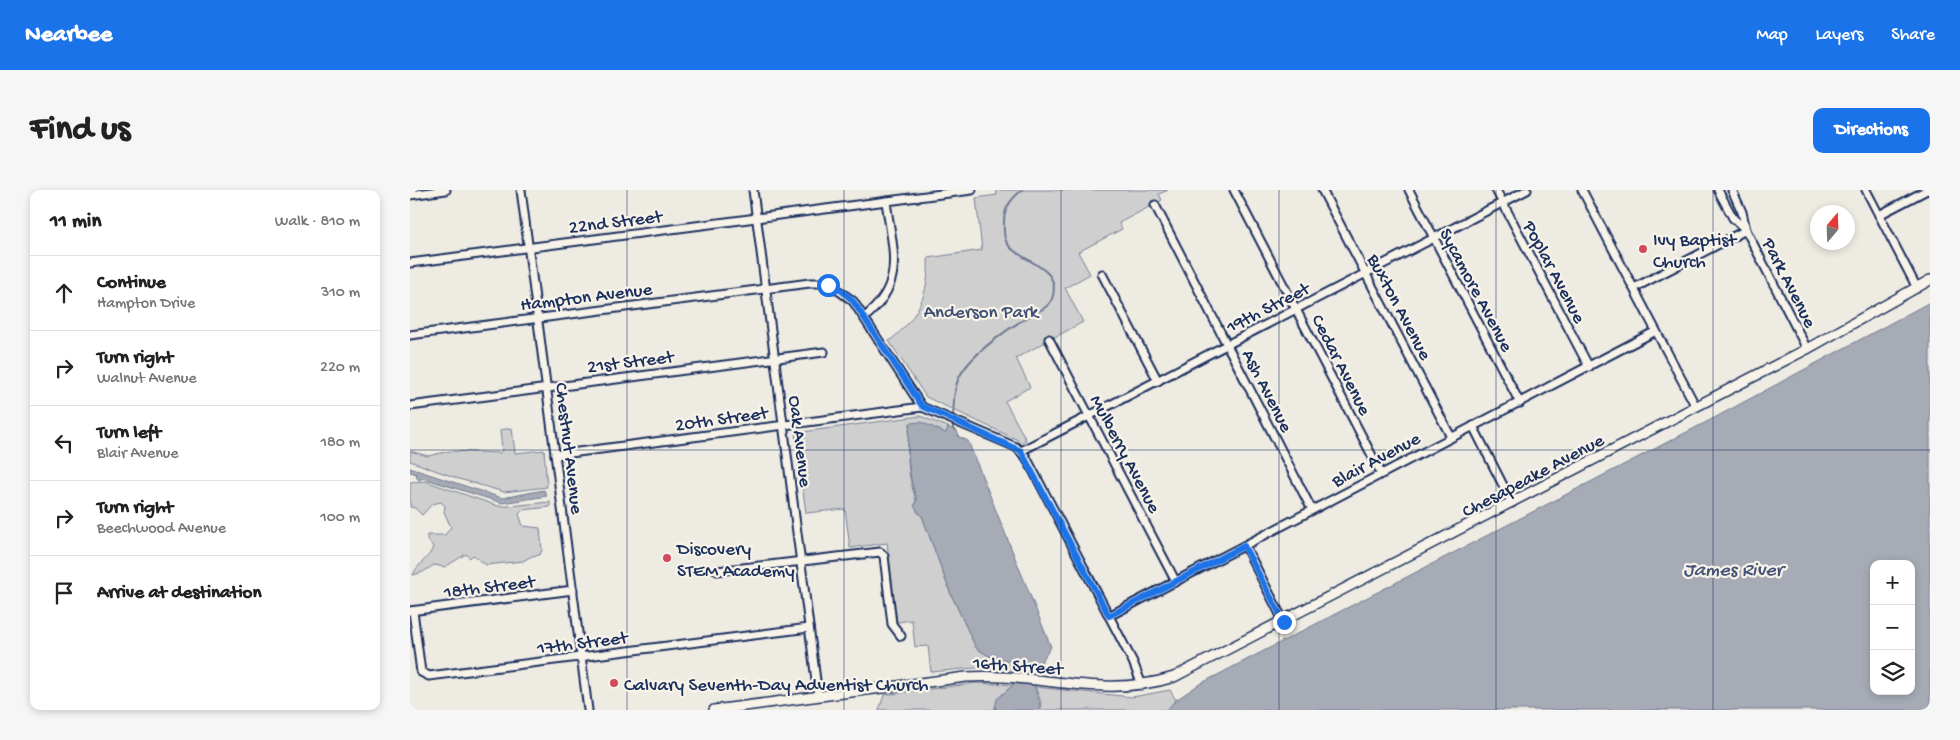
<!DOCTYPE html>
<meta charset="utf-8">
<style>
:root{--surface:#fff;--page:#f6f6f6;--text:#222;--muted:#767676;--line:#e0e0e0;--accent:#1a73e8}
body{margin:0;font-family:"Gochi Hand",sans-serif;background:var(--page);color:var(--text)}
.controls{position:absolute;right:15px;bottom:15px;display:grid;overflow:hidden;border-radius:10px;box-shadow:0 2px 8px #0003}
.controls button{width:45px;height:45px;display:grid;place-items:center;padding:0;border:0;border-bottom:1px solid var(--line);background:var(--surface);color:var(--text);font:25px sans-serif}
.compass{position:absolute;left:1400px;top:15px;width:45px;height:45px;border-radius:50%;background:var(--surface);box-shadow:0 2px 8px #0003;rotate:19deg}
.stop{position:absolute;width:15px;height:15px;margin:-11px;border:4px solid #1a73e8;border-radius:50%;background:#fff}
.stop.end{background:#1a73e8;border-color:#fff;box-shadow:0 1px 5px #0008}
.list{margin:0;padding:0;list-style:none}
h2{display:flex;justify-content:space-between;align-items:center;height:65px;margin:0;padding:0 20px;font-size:21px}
h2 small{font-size:16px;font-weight:400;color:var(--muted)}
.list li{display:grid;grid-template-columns:32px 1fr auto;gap:15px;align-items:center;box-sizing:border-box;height:75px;padding:0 20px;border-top:1px solid var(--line)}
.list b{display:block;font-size:19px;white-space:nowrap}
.list p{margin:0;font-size:16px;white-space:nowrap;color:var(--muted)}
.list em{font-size:16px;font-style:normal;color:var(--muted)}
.icon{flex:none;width:28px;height:28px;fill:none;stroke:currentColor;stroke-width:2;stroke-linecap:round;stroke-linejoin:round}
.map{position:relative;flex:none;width:1520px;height:520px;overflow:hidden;border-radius:10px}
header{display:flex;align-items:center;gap:30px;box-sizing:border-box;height:70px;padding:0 25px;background:var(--accent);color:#fff}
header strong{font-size:24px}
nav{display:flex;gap:28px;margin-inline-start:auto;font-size:18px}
.intro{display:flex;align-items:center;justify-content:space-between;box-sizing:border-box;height:120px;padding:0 30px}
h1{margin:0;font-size:35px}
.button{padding:12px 22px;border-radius:10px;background:var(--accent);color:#fff;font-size:18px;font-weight:700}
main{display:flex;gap:30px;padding:0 30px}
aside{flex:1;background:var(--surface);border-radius:10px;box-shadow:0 2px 8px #0003}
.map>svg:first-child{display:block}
.green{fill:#cfcfcf;stroke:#757f96}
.water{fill:#a6abb5;stroke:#6e7992;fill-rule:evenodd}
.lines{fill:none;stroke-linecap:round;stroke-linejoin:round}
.stream{stroke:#6e7992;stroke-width:2}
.minor-casing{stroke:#1b2f5e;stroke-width:11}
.major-casing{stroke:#1b2f5e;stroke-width:12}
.minor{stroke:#f7f3e8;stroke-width:7}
.major{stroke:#f7f3e8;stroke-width:9}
.route{stroke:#1a73e8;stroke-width:6}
.grid{fill:none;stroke:#1b2f5e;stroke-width:1;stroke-opacity:0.55}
.poi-dot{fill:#d1495b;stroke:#f7f3e8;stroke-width:2}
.labels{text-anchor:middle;stroke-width:4.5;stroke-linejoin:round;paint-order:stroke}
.street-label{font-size:19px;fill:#1b2f5e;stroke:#f7f3e8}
.poi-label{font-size:19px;fill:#1b2f5e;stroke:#f7f3e8;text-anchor:start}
.park-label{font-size:19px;fill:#3f4f75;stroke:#f7f3e8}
.water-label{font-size:20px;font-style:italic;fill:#455478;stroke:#f7f3e8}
</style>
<header>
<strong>Nearbee</strong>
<nav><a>Map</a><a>Layers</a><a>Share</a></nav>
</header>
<div class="intro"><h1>Find us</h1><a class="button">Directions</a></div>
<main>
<aside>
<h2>11 min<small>Walk · 810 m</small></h2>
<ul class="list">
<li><svg class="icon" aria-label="ahead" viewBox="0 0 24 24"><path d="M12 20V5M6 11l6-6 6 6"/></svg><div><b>Continue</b><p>Hampton Drive</p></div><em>310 m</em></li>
<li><svg class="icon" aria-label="right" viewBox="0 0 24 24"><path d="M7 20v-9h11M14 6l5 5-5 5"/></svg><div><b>Turn right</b><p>Walnut Avenue</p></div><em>220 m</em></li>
<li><svg class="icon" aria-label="left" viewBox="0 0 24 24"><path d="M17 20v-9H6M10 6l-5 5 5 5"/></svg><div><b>Turn left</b><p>Blair Avenue</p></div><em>180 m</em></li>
<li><svg class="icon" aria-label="right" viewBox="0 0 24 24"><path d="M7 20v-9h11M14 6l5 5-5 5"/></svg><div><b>Turn right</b><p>Beechwood Avenue</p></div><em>100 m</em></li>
<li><svg class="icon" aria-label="arrive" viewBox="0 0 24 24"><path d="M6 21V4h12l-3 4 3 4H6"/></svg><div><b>Arrive at destination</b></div></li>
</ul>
</aside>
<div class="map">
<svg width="1520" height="520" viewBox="0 0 1520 520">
<rect width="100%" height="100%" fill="#eeebe2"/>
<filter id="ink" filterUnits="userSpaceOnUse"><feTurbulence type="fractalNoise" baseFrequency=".02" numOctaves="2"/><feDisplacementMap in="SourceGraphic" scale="10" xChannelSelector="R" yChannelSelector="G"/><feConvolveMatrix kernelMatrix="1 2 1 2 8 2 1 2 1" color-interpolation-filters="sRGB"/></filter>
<g filter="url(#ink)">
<!-- green -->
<g class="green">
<path d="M 586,0 L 758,0 L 749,4 L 752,10 L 709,33 L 712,39 L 668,62 L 680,84 L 655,98 L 673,132 L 606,168 L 620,197 L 595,211 L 616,250 L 612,252 L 516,207 L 479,151 C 507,130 520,103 518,68 L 572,60 L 566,8 L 587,5 Z"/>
<path d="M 510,226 L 538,237 L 536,243 L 500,234 C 497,252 497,270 500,288 C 502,300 507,309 507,322 L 512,326 L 540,402 L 566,458 L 579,466 L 600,471 L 603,481 L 565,478 L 521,482 L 518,456 L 505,457 L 502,430 L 487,432 L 477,353 L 440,358 L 435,319 L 396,323 L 385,243 Z"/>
<polygon points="102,238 105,263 134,260 137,297 94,302 49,289 0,271 0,261 18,266 40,261 90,263 92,260 90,240"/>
<path d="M 15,291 L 88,316 L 100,316 L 140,312 L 140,317 L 113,320 L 109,324 L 113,336 L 130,338 L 132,360 L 130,365 L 122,366 L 113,371 L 76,375 L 63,365 L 60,368 L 56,364 L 35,377 L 24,375 L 13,382 L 3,385 C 7,374 20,368 23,357 L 17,349 L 17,345 L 35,345 L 41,337 L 34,322 L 35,316 L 31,312 L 22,314 L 12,325 L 5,318 L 0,317 L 0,292 Z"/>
<polygon points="567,493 603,495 596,501 585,517 585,520 469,520 474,505"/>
<polygon points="625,497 722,507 760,500 766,510 757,520 630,520 631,512"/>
</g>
<!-- water -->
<g class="water">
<path d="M 1520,112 L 1520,520 L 757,520 L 766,510 L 788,495 L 1306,227 ZM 1464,374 L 1501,374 L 1501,501 L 1464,501 Z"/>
<path d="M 511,232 L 536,243 L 538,237 L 547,241 L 549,247 L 558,251 L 641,457 C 634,468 622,483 625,497 C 627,506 630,510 630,520 L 585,520 L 587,509 L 603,495 L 602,475 L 599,471 L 579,466 L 566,458 L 540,402 L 512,326 L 504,316 L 507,310 C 498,285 496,260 500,233 Z"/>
<polygon points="0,278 92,308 134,300 137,306 92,313 13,288 9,290 6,287 7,284 0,282"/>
</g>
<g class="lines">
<!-- stream -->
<g class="stream">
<path d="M 543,228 C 544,215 543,201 548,190 C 557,167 597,139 618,127 C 627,121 638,119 642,109 C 654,74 605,72 596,51 C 593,45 594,38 594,32 C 594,18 601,9 612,0"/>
<polyline points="543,239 543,232"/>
</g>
<defs>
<g id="minor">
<polyline points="111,0 178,520"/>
<polyline points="343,0 408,506"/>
<polyline points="824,0 971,283"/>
<polyline points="912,0 1041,247"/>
<polyline points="999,0 1110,213"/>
<polyline points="1086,0 1179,177"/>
<polyline points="1172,0 1286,217"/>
<polyline points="1308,0 1323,28 1336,40"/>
<polyline points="1322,0 1332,22 1336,40 1397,159"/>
<polyline points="1456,0 1507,98"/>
<polyline points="0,5 36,0"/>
<polyline points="745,15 902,320"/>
<polyline points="1469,25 1517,0"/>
<polyline points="0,73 562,0"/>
<polyline points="692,84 748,191"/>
<polyline points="1224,98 1336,40"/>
<path d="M 455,127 C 497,92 482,59 476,11"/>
<polyline points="0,145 400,93 410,93 425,98 443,111 512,217 606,257 616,267 723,472 732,495"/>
<polyline points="639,149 766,392"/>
<polyline points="0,216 414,162"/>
<polyline points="1063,236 1102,313"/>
<polyline points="611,261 1117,0"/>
<polyline points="145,265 512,217"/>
<polyline points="835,356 874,432"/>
<polyline points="307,381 470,362 474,366 482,434 491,446"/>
<polyline points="0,421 163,400"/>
<polyline points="3,421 11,482 19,486 399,438"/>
<polyline points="699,426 1246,141"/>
</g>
<path id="major" d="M 304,520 L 556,487 C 627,482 692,510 764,487 L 1397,159 L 1520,90"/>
</defs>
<!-- minor casing -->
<use href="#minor" class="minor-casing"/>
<!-- major casing -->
<use href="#major" class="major-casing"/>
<!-- minor -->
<use href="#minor" class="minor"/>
<!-- major -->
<use href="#major" class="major"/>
</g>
</g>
<g class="lines" filter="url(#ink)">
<!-- route -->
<polyline class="route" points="418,95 432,101 443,111 512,216 611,261 699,426 834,356 874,432"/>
</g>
<!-- grid -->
<path class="grid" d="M 217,0 L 217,520M 434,0 L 434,520M 651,0 L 651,520M 869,0 L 869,520M 1086,0 L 1086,520M 1303,0 L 1303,520M 0,260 L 1520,260"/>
<!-- markers -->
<g class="poi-dot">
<circle cx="1233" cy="59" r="5"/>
<circle cx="257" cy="368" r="5"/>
<circle cx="204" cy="493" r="5"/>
</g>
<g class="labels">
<!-- street labels -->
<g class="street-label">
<text transform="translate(205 30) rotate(-7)" y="7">22nd Street</text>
<text transform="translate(1146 81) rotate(62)" y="7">Poplar Avenue</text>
<text transform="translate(1381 92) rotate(63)" y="7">Park Avenue</text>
<text transform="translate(1068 99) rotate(62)" y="7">Sycamore Avenue</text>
<text transform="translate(176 105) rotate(-7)" y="7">Hampton Avenue</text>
<text transform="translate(857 116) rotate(-27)" y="7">19th Street</text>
<text transform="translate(991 116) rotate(62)" y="7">Buxton Avenue</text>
<text transform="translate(220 170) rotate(-7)" y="7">21st Street</text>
<text transform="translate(933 174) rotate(63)" y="7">Cedar Avenue</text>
<text transform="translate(859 200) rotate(63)" y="7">Ash Avenue</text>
<text transform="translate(311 227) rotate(-8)" y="7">20th Street</text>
<text transform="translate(392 251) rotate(83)" y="7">Oak Avenue</text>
<text transform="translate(161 258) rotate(83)" y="7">Chestnut Avenue</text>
<text transform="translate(717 263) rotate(62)" y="7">Mulberry Avenue</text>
<text transform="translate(965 268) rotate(-28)" y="7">Blair Avenue</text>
<text transform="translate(1122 284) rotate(-28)" y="7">Chesapeake Avenue</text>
<text transform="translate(79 395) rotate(-7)" y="7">18th Street</text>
<text transform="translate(172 451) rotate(-7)" y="7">17th Street</text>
<text transform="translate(608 474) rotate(4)" y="7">16th Street</text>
</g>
<!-- poi labels -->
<g class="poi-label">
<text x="1243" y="55">Ivy Baptist<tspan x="1243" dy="22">Church</tspan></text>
<text x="267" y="364">Discovery<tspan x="267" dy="22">STEM Academy</tspan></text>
<text x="214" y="500">Calvary Seventh-Day Adventist Church</text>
</g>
<!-- park labels -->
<g class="park-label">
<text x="571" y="127">Anderson Park</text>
</g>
<!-- water labels -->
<g class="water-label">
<text x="1323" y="385">James River</text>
</g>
</g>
</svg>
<div class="controls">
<button>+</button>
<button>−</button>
<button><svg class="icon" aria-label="layers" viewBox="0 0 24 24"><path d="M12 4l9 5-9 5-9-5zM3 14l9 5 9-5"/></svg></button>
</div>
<svg class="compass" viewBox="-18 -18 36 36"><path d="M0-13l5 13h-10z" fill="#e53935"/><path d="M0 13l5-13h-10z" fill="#767676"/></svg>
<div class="stop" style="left:418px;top:95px"></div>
<div class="stop end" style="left:874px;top:432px"></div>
</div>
</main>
